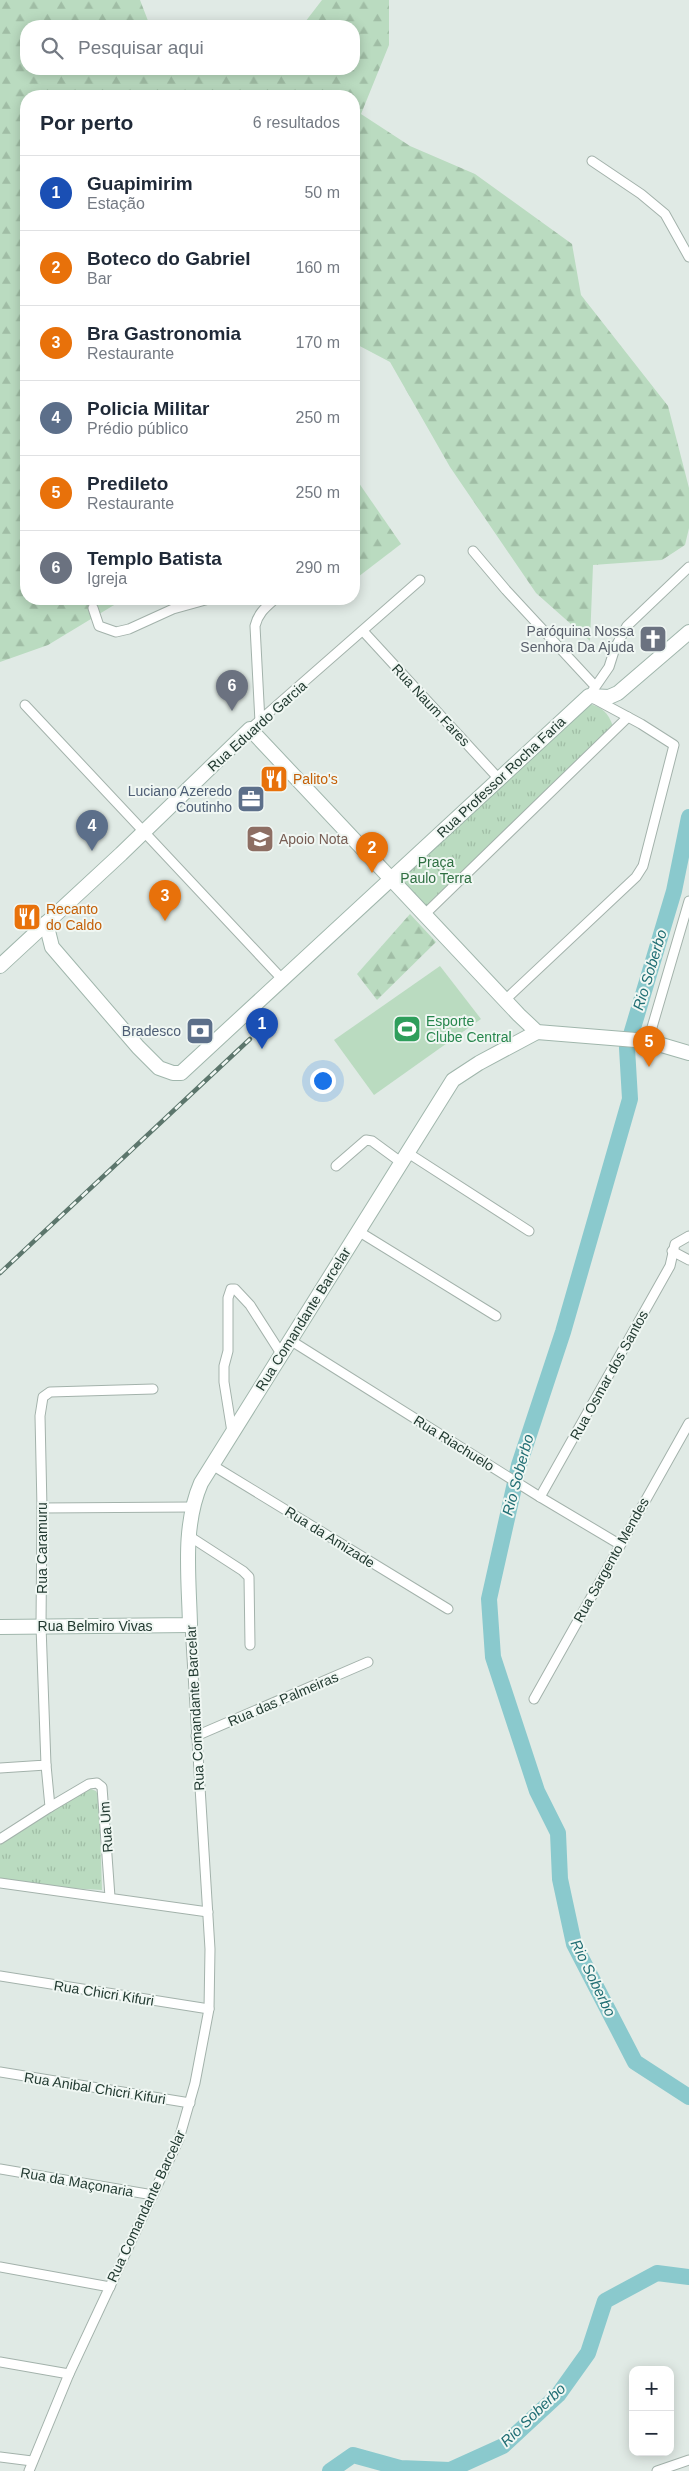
<!DOCTYPE html>
<html lang="pt">
<meta charset="utf-8">
<style>
:root{--surface:#fff;--page:#f2f2f3;--text:#1f2937;--muted:#747a83;--line:#e0e1e3;--accent:#7c3aed}
body{margin:0;font-family:Arial,sans-serif;background:var(--page);color:var(--text)}
.controls{position:absolute;right:15px;bottom:15px;display:grid;overflow:hidden;border-radius:10px;box-shadow:0 2px 12px #0003}
.controls button{width:45px;height:45px;display:grid;place-items:center;padding:0;border:0;border-bottom:1px solid var(--line);background:var(--surface);color:var(--text);font:25px sans-serif}
.you{position:absolute;left:322px;top:1080px;width:18px;height:18px;margin:-12px;border:4px solid #fff;border-radius:50%;background:#1a73e8;box-shadow:0 0 0 8px #1a73e833}
.badge{display:grid;place-items:center;width:32px;height:32px;border-radius:50%;background:var(--accent);color:#fff;font-size:16px;font-weight:700}
.pin{position:absolute;translate:-50% -41px;filter:drop-shadow(0 1px 2px #0008)}
.pin::after{content:'';position:absolute;top:26px;width:18px;height:15px;background:inherit;clip-path:polygon(0 0,100% 0,50% 100%)}
.list{margin:0;padding:0;list-style:none}
h2{display:flex;justify-content:space-between;align-items:center;height:65px;margin:0;padding:0 20px;font-size:21px}
h2 small{font-size:16px;font-weight:400;color:var(--muted)}
.list li{display:grid;grid-template-columns:32px 1fr auto;gap:15px;align-items:center;box-sizing:border-box;height:75px;padding:0 20px;border-top:1px solid var(--line)}
.list b{display:block;font-size:19px;white-space:nowrap}
.list p{margin:0;font-size:16px;white-space:nowrap;color:var(--muted)}
.list em{font-size:16px;font-style:normal;color:var(--muted)}
.icon{flex:none;width:28px;height:28px;fill:none;stroke:currentColor;stroke-width:2;stroke-linecap:round;stroke-linejoin:round}
.map{position:relative;flex:none;width:689px;height:2471px;overflow:hidden}
.search{position:absolute;background:var(--surface);box-shadow:0 2px 12px #0003;left:20px;top:20px;width:340px;height:55px;display:flex;align-items:center;gap:12px;box-sizing:border-box;padding:0 18px;border-radius:20px;color:var(--muted);font-size:19px}
.panel{position:absolute;background:var(--surface);box-shadow:0 2px 12px #0003;left:20px;top:90px;width:340px;height:515px;border-radius:20px}
.map>svg:first-child{display:block}
.grass{fill:url(#grass-tufts)}
.forest{fill:url(#forest-firs)}
.pitch{fill:#badbc0}
.lines{fill:none;stroke-linecap:round;stroke-linejoin:round}
.river{stroke:#8ac9cd;stroke-width:16}
.street-casing{stroke:#a3b2ab;stroke-width:11}
.secondary-casing{stroke:#a0b6ac;stroke-width:16}
.street{stroke:#fff;stroke-width:9}
.secondary{stroke:#fff;stroke-width:14}
.rail-casing{stroke:#5c766c;stroke-width:4.5}
.rail{stroke:#f0f7f3;stroke-width:2.5;stroke-dasharray:8;stroke-linecap:butt}
.labels{text-anchor:middle;stroke-width:4;stroke-linejoin:round;paint-order:stroke}
.worship-label{font-size:14px;fill:#5b616d;stroke:#f0f7f3;text-anchor:end}
.street-label{font-size:14px;fill:#223a31;stroke:#f0f7f3}
.food-label{font-size:14px;fill:#c56008;stroke:#f0f7f3;text-anchor:start}
.service-label{font-size:14px;fill:#4e5e75;stroke:#f0f7f3;text-anchor:end}
.education-label{font-size:14px;fill:#785e54;stroke:#f0f7f3;text-anchor:start}
.park-label{font-size:14px;fill:#2e6f41;stroke:#f0f7f3}
.leisure-label{font-size:14px;fill:#27864d;stroke:#f0f7f3;text-anchor:start}
.water-label{font-size:15px;font-style:italic;fill:#1f6d73;stroke:#f0f7f3}
</style>
<div class="map">
<svg width="689" height="2471" viewBox="0 0 689 2471">
<defs>
<pattern id="grass-tufts" width="24" height="20" patternUnits="userSpaceOnUse" patternTransform="scale(1.25)"><rect width="24" height="20" fill="#badbc0"/><path d="M3 7l-1-3M5 7V3M7 7l1-3M15 17l-1-3M17 17v-4M19 17l1-3" fill="none" stroke="#a0bda5"/></pattern>
<pattern id="forest-firs" width="22" height="20" patternUnits="userSpaceOnUse" patternTransform="scale(1.25)"><rect width="22" height="20" fill="#badbc0"/><path d="M5 1l3.5 6h-7zM16 11l3.5 6h-7z" fill="#a0bda5"/></pattern>
</defs>
<rect width="100%" height="100%" fill="#e0eae5"/>
<!-- grass -->
<g class="grass">
<path d="M 588,704 C 602,706 608,713 613,726 L 426,906 L 398,878 Z"/>
<polygon points="91,1789 96,1791 99,1797 102,1890 68,1888 0,1878 0,1844 86,1790"/>
</g>
<!-- forest -->
<g class="forest">
<polygon points="0,0 140,0 150,26 26,26 26,69 354,69 354,26 302,26 322,0 389,0 389,45 361,114 410,146 475,174 572,244 581,295 668,406 689,488 689,528 685,545 662,560 593,565 590,641 536,593 450,467 390,362 354,343 354,96 26,96 26,599 124,599 48,645 0,662"/>
<polygon points="354,476 401,544 354,580"/>
<polygon points="410,914 436,942 377,1000 357,974"/>
</g>
<!-- pitch -->
<polygon class="pitch" points="440,966 481,1019 374,1095 334,1040"/>
<g class="lines">
<!-- river -->
<g class="river">
<polyline points="689,817 674,891 627,1048 630,1099 563,1332 519,1465 489,1599 493,1657 537,1791 558,1833 560,1879 574,1944 635,2062 689,2097"/>
<polyline points="330,2471 353,2455 400,2468 450,2470 503,2446 558,2395 588,2353 605,2301 657,2273 689,2277"/>
</g>
<defs>
<g id="street">
<polyline points="592,161 641,194 665,214 689,257"/>
<polyline points="473,551 506,590 595,686"/>
<polyline points="93,608 99,626 116,632 129,629 173,609 209,599"/>
<polyline points="363,631 499,779"/>
<polyline points="25,705 283,980"/>
<path d="M 260,722 L 255,626 C 258,613 266,607 275,599"/>
<polyline points="250,729 420,580"/>
<polyline points="424,915 628,717"/>
<polyline points="505,1000 636,877 643,866 674,745 641,724 589,696 609,667 615,648 627,626 689,567"/>
<polyline points="648,1041 689,901"/>
<polyline points="408,1153 529,1231"/>
<polyline points="336,1166 366,1140 372,1141 402,1163"/>
<polyline points="358,1231 496,1316"/>
<polyline points="672,1251 689,1260"/>
<polyline points="290,1340 540,1497 619,1544"/>
<polyline points="232,1432 224,1382 224,1366 228,1351 228,1298 231,1289 235,1289 250,1305 282,1355"/>
<polyline points="212,1465 448,1609"/>
<polyline points="540,1497 670,1266 675,1244 689,1236"/>
<polyline points="42,1508 192,1507"/>
<polyline points="189,1536 243,1571 249,1577 250,1645"/>
<polyline points="534,1699 689,1423"/>
<polyline points="196,1736 368,1662"/>
<polyline points="0,1768 46,1765 41,1626 42,1508 40,1416 43,1397 50,1392 153,1389"/>
<polyline points="50,1807 89,1784 97,1783 102,1787 110,1897"/>
<polyline points="0,1839 50,1807 46,1765"/>
<polyline points="0,1883 208,1912"/>
<polyline points="0,1976 209,2009"/>
<polyline points="0,2072 190,2103"/>
<polyline points="0,2169 153,2195"/>
<polyline points="0,2267 110,2287"/>
<polyline points="0,2362 69,2374"/>
<polyline points="0,2457 32,2461"/>
<polyline points="29,2471 69,2374 179,2139 195,2083 209,2009 210,1949 190,1625"/>
<polyline points="657,2471 689,2460"/>
</g>
<g id="secondary">
<polyline points="46,923 52,947 138,1047 159,1068 173,1073 181,1073 589,696 609,697 618,693 689,632"/>
<polyline points="0,966 121,854 250,729 519,1015 537,1032 648,1041 689,1053"/>
<path d="M 0,1627 L 190,1625 C 189,1578 182,1527 201,1483 L 453,1080 L 479,1063 L 537,1032"/>
</g>
</defs>
<!-- street casing -->
<use href="#street" class="street-casing"/>
<!-- secondary casing -->
<use href="#secondary" class="secondary-casing"/>
<!-- street -->
<use href="#street" class="street"/>
<!-- secondary -->
<use href="#secondary" class="secondary"/>
<defs>
<polyline id="rail" points="0,1273 250,1039"/>
</defs>
<!-- rail casing -->
<use href="#rail" class="rail-casing"/>
<!-- rail -->
<use href="#rail" class="rail"/>
</g>
<!-- icons -->
<defs>
<symbol id="church-square" viewBox="-11 -11 22 22"><rect x="-9" y="-9" width="18" height="18" rx="4" fill="#6b7280" stroke="#f0f7f3"/><path d="M-1.2-6h2.4v3.5h3.3v2.4h-3.3V6h-2.4V-.1h-3.3v-2.4h3.3Z" fill="#fff"/></symbol>
<symbol id="restaurant-square" viewBox="-11 -11 22 22"><rect x="-9" y="-9" width="18" height="18" rx="4" fill="#e8710a" stroke="#f0f7f3"/><path d="M-5-6h1v4h1v-4h1v4h1v-4h1v5L-1.5 .5V6h-2V.5L-5-1ZM5-6V6H3V1.5H1.5Q1.5-4 5-6Z" fill="#fff"/></symbol>
<symbol id="office-square" viewBox="-11 -11 22 22"><rect x="-9" y="-9" width="18" height="18" rx="4" fill="#5c6f8a" stroke="#f0f7f3"/><path d="M-6-3h4V-5.5h4V-3h4V5H-6ZM-1-4.5V-3h2v-1.5ZM-6 0V1H6V0Z" fill="#fff"/></symbol>
<symbol id="university-square" viewBox="-11 -11 22 22"><rect x="-9" y="-9" width="18" height="18" rx="4" fill="#8d6e63" stroke="#f0f7f3"/><path d="M0-5L7-2L0 1L-7-2ZM-4 1L0 2.5L4 1V4Q0 6-4 4Z" fill="#fff"/></symbol>
<symbol id="stadium-square" viewBox="-11 -11 22 22"><rect x="-9" y="-9" width="18" height="18" rx="4" fill="#2e9e5b" stroke="#f0f7f3"/><path d="M0-5a6.5 5 0 1 0 0 10a6.5 5 0 1 0 0-10ZM-3.5-1.8h7v3.6h-7Z" fill="#fff"/></symbol>
<symbol id="bank-square" viewBox="-11 -11 22 22"><rect x="-9" y="-9" width="18" height="18" rx="4" fill="#5c6f8a" stroke="#f0f7f3"/><path d="M-6-4H6V4H-6ZM0-2.3a2.3 2.3 0 1 0 0 4.6a2.3 2.3 0 1 0 0-4.6Z" fill="#fff"/></symbol>
</defs>
<g fill-rule="evenodd">
<use href="#church-square" x="637" y="623" width="32" height="32"/>
<use href="#restaurant-square" x="258" y="763" width="32" height="32"/>
<use href="#office-square" x="235" y="783" width="32" height="32"/>
<use href="#university-square" x="244" y="823" width="32" height="32"/>
<use href="#restaurant-square" x="11" y="901" width="32" height="32"/>
<use href="#stadium-square" x="391" y="1013" width="32" height="32"/>
<use href="#bank-square" x="184" y="1015" width="32" height="32"/>
</g>
<g class="labels">
<!-- worship labels -->
<g class="worship-label">
<text x="634" y="636">Paróquina Nossa<tspan x="634" dy="16">Senhora Da Ajuda</tspan></text>
</g>
<!-- street labels -->
<g class="street-label">
<text transform="translate(431 705) rotate(47)" y="5">Rua Naum Fares</text>
<text transform="translate(257 726) rotate(-42)" y="5">Rua Eduardo Garcia</text>
<text transform="translate(501 777) rotate(-43)" y="5">Rua Professor Rocha Faria</text>
<text transform="translate(303 1319) rotate(-58)" y="5">Rua Comandante Barcelar</text>
<text transform="translate(609 1375) rotate(-61)" y="5">Rua Osmar dos Santos</text>
<text transform="translate(454 1443) rotate(32)" y="5">Rua Riachuelo</text>
<text transform="translate(330 1537) rotate(32)" y="5">Rua da Amizade</text>
<text transform="translate(42 1548) rotate(-90)" y="5">Rua Caramuru</text>
<text transform="translate(611 1560) rotate(-61)" y="5">Rua Sargento Mendes</text>
<text x="95" y="1631">Rua Belmiro Vivas</text>
<text transform="translate(283 1699) rotate(-23)" y="5">Rua das Palmeiras</text>
<text transform="translate(195 1708) rotate(-93)" y="5">Rua Comandante Barcelar</text>
<text transform="translate(106 1827) rotate(-94)" y="5">Rua Um</text>
<text transform="translate(104 1993) rotate(9)" y="5">Rua Chicri Kifuri</text>
<text transform="translate(95 2088) rotate(9)" y="5">Rua Anibal Chicri Kifuri</text>
<text transform="translate(77 2182) rotate(10)" y="5">Rua da Maçonaria</text>
<text transform="translate(146 2206) rotate(-65)" y="5">Rua Comandante Barcelar</text>
</g>
<!-- food labels -->
<g class="food-label">
<text x="293" y="784">Palito's</text>
<text x="46" y="914">Recanto<tspan x="46" dy="16">do Caldo</tspan></text>
</g>
<!-- service labels -->
<g class="service-label">
<text x="232" y="796">Luciano Azeredo<tspan x="232" dy="16">Coutinho</tspan></text>
<text x="181" y="1036">Bradesco</text>
</g>
<!-- education labels -->
<g class="education-label">
<text x="279" y="844">Apoio Nota</text>
</g>
<!-- park labels -->
<g class="park-label">
<text x="436" y="867">Praça<tspan x="436" dy="16">Paulo Terra</tspan></text>
</g>
<!-- leisure labels -->
<g class="leisure-label">
<text x="426" y="1026">Esporte<tspan x="426" dy="16">Clube Central</tspan></text>
</g>
<!-- water labels -->
<g class="water-label">
<text transform="translate(650 970) rotate(-73)" y="5">Rio Soberbo</text>
<text transform="translate(518 1475) rotate(-75)" y="5">Rio Soberbo</text>
<text transform="translate(593 1978) rotate(64)" y="5">Rio Soberbo</text>
<text transform="translate(533 2415) rotate(-44)" y="5">Rio Soberbo</text>
</g>
</g>
</svg>
<div class="controls">
<button>+</button>
<button>−</button>
</div>
<div class="you"></div>
<div class="pin badge" style="left:262px;top:1049px;background:#1a4fb4">1</div>
<div class="pin badge" style="left:372px;top:873px;background:#e8710a">2</div>
<div class="pin badge" style="left:165px;top:921px;background:#e8710a">3</div>
<div class="pin badge" style="left:92px;top:851px;background:#5c6f8a">4</div>
<div class="pin badge" style="left:649px;top:1067px;background:#e8710a">5</div>
<div class="pin badge" style="left:232px;top:711px;background:#6b7280">6</div>
<div class="search"><svg class="icon" aria-label="search" viewBox="0 0 24 24"><circle cx="10" cy="10" r="6"/><path d="M15 15l6 6"/></svg>Pesquisar aqui</div>
<section class="panel">
<h2>Por perto<small>6 resultados</small></h2>
<ul class="list">
<li><span class="badge" style="background:#1a4fb4">1</span><div><b>Guapimirim</b><p>Estação</p></div><em>50 m</em></li>
<li><span class="badge" style="background:#e8710a">2</span><div><b>Boteco do Gabriel</b><p>Bar</p></div><em>160 m</em></li>
<li><span class="badge" style="background:#e8710a">3</span><div><b>Bra Gastronomia</b><p>Restaurante</p></div><em>170 m</em></li>
<li><span class="badge" style="background:#5c6f8a">4</span><div><b>Policia Militar</b><p>Prédio público</p></div><em>250 m</em></li>
<li><span class="badge" style="background:#e8710a">5</span><div><b>Predileto</b><p>Restaurante</p></div><em>250 m</em></li>
<li><span class="badge" style="background:#6b7280">6</span><div><b>Templo Batista</b><p>Igreja</p></div><em>290 m</em></li>
</ul>
</section>
</div>
